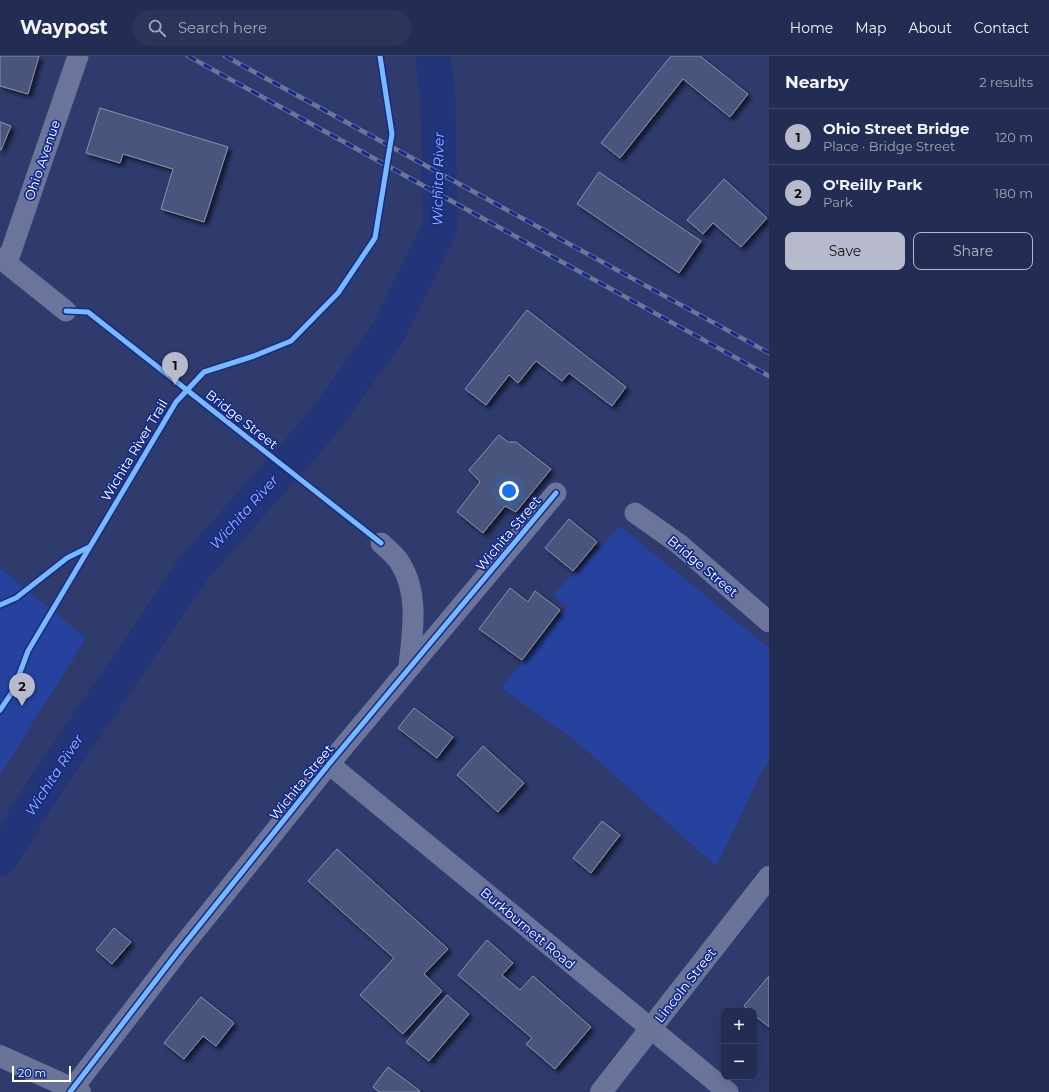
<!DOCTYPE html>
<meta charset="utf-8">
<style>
:root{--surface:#232c52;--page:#2b3459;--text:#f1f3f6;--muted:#a3a7b8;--line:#404869;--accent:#b6bacc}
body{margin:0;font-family:Montserrat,sans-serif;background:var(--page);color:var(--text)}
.controls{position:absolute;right:12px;bottom:12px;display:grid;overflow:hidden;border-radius:8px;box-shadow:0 4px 16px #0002}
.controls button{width:36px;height:36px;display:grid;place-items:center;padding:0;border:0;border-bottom:1px solid var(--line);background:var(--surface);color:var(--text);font:20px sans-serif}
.scale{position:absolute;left:12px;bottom:10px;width:59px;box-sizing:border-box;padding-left:4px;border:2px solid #fff;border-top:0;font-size:11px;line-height:14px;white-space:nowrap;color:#fff;-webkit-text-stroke:3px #142b88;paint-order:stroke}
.you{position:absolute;left:509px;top:435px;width:14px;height:14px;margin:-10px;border:3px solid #fff;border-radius:50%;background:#1a73e8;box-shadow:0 0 0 6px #1a73e833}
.badge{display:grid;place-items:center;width:26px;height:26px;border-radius:50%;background:var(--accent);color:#111;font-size:13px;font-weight:700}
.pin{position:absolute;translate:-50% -33px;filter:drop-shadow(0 1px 2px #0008)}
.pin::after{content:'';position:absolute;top:21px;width:14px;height:12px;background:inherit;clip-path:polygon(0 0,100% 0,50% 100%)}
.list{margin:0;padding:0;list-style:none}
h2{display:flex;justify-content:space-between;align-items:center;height:52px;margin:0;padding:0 16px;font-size:17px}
h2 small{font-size:13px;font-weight:400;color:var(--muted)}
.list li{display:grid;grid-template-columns:26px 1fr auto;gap:12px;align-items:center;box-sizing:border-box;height:56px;padding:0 16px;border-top:1px solid var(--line)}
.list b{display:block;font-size:15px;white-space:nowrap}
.list p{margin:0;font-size:13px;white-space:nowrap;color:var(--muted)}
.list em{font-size:13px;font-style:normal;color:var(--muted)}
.actions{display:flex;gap:8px;padding:12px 16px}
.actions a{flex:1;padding:9px 0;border:1px solid var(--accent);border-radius:8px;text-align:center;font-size:14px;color:var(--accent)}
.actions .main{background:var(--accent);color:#111}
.icon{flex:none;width:22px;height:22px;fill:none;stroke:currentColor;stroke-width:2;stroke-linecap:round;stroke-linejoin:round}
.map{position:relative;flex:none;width:769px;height:1036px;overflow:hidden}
header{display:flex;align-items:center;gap:24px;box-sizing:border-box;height:56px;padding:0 20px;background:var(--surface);border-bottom:1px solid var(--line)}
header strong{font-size:19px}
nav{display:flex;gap:22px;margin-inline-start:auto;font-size:14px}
.search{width:280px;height:36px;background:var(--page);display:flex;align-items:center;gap:10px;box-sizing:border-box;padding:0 14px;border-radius:22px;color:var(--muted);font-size:15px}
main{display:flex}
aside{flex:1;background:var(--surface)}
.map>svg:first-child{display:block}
.green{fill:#27419f}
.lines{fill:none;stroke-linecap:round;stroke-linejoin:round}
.river{stroke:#233478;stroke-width:35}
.building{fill:#49547c;stroke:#8991b1;filter:url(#shadow)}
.minor{stroke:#6b749b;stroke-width:21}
.major{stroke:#6a7398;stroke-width:22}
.rail-casing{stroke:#6c769a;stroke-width:4.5}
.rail{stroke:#142b88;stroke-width:3;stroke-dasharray:9;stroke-linecap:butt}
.cycleway-casing{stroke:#142b88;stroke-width:8}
.cycleway{stroke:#7ab7fb;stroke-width:5}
.labels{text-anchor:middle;stroke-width:3.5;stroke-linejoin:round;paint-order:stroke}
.street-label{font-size:13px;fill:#fff;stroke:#142b88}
.water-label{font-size:14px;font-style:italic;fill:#a6b7f7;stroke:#142b88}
</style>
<header>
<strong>Waypost</strong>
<div class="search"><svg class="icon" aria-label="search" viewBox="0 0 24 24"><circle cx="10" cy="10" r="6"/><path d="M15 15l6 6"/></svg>Search here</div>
<nav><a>Home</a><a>Map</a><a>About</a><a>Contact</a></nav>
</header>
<main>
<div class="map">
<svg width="769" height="1036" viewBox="0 0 769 1036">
<defs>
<filter id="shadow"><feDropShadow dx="3.5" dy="3.5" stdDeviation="2" flood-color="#0009"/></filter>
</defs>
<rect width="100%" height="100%" fill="#2f3b6d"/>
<!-- green -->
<g class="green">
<polygon points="620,470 769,592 769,705 762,715 716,810 576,685 501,632 567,551 553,539"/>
<polygon points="0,512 86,582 0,719"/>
</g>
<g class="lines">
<!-- river -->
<polyline class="river" points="0,803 44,732 195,511 323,367 389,275 440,171 438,42 433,0"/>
</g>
<!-- building -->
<g class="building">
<polygon points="0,0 39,0 28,38 0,30"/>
<polygon points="671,0 700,0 748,38 730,61 683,23 620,102 601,87"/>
<polygon points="100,52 228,91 204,166 161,153 173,113 123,98 120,107 86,97"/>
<polygon points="0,66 11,70 1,94 0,94"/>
<polygon points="599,116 701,185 679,217 577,148"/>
<polygon points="724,123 767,162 741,191 713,167 703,178 687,164"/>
<polygon points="527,254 626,331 612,350 569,317 562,325 536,305 518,327 509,319 486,349 465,333"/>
<polygon points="499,379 508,386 516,386 551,413 516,456 505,450 483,477 457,456 480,426 469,414"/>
<polygon points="569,463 597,486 573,515 545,492"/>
<polygon points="510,532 528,546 535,535 560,554 522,604 479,573"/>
<polygon points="414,652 453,681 437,702 398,672"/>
<polygon points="483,690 524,727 498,756 457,719"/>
<polygon points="602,765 620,779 591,817 573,802"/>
<polygon points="337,793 448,893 424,918 442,935 403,978 360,939 394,902 308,825"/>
<polygon points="114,872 131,886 112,908 96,894"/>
<polygon points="487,884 513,907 502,919 520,934 533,920 591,971 555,1013 526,988 532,982 458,919"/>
<polygon points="769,920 769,971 754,959 754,955 750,955 744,950"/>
<polygon points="447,939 469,958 429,1005 406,986"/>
<polygon points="201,941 234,967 216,990 203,980 184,1003 164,987"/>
<polygon points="388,1011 420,1035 419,1036 379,1036 373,1031"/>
</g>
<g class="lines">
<!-- minor -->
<g class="minor">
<polyline points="0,202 66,255"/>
<polyline points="7,207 78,0"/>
<polyline points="635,457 679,488 769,566"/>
<path d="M 381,487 C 387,493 396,499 400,507 C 420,538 412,577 409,611"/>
<polyline points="329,708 728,1036"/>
<polyline points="70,1036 177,897 329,708 556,437"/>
</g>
<!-- major -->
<g class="major">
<polyline points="0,1000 80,1036"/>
<polyline points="601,1036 769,821"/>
</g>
<defs>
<g id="rail">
<polyline points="188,0 769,320"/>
<polyline points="225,0 769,297"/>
</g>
</defs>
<!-- rail casing -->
<use href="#rail" class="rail-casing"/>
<!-- rail -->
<use href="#rail" class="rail"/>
<defs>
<g id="cycleway">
<polyline points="66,255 88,256 381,487"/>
<polyline points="0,549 16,542 67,502 89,491"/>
<polyline points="0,654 13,635 28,595 176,346 204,316 254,300 291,285 338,237 375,182 392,78 380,0"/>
<polyline points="70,1036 177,897 329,708 556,437"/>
</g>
</defs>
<!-- cycleway casing -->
<use href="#cycleway" class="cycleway-casing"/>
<!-- cycleway -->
<use href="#cycleway" class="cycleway"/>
</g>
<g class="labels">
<!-- street labels -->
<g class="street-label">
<text transform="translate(42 104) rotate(-71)" y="5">Ohio Avenue</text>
<text transform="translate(242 363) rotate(38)" y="5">Bridge Street</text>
<text transform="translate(134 394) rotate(-59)" y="5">Wichita River Trail</text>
<text transform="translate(508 477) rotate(-50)" y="5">Wichita Street</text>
<text transform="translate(703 510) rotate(40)" y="5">Bridge Street</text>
<text transform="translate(301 726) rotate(-51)" y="5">Wichita Street</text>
<text transform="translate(528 872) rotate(40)" y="5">Burkburnett Road</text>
<text transform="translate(685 929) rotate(-52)" y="5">Lincoln Street</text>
</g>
<!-- water labels -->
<g class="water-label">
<text transform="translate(438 123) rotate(-89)" y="5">Wichita River</text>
<text transform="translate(244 456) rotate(-48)" y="5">Wichita River</text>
<text transform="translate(54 719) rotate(-57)" y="5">Wichita River</text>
</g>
</g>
</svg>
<div class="controls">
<button>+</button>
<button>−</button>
</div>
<div class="scale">20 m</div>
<div class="you"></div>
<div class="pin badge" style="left:175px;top:329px">1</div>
<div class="pin badge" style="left:22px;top:650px">2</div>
</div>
<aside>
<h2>Nearby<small>2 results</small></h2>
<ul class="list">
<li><span class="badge">1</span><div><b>Ohio Street Bridge</b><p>Place · Bridge Street</p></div><em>120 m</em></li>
<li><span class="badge">2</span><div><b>O'Reilly Park</b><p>Park</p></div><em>180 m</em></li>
</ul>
<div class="actions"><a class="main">Save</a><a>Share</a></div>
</aside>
</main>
